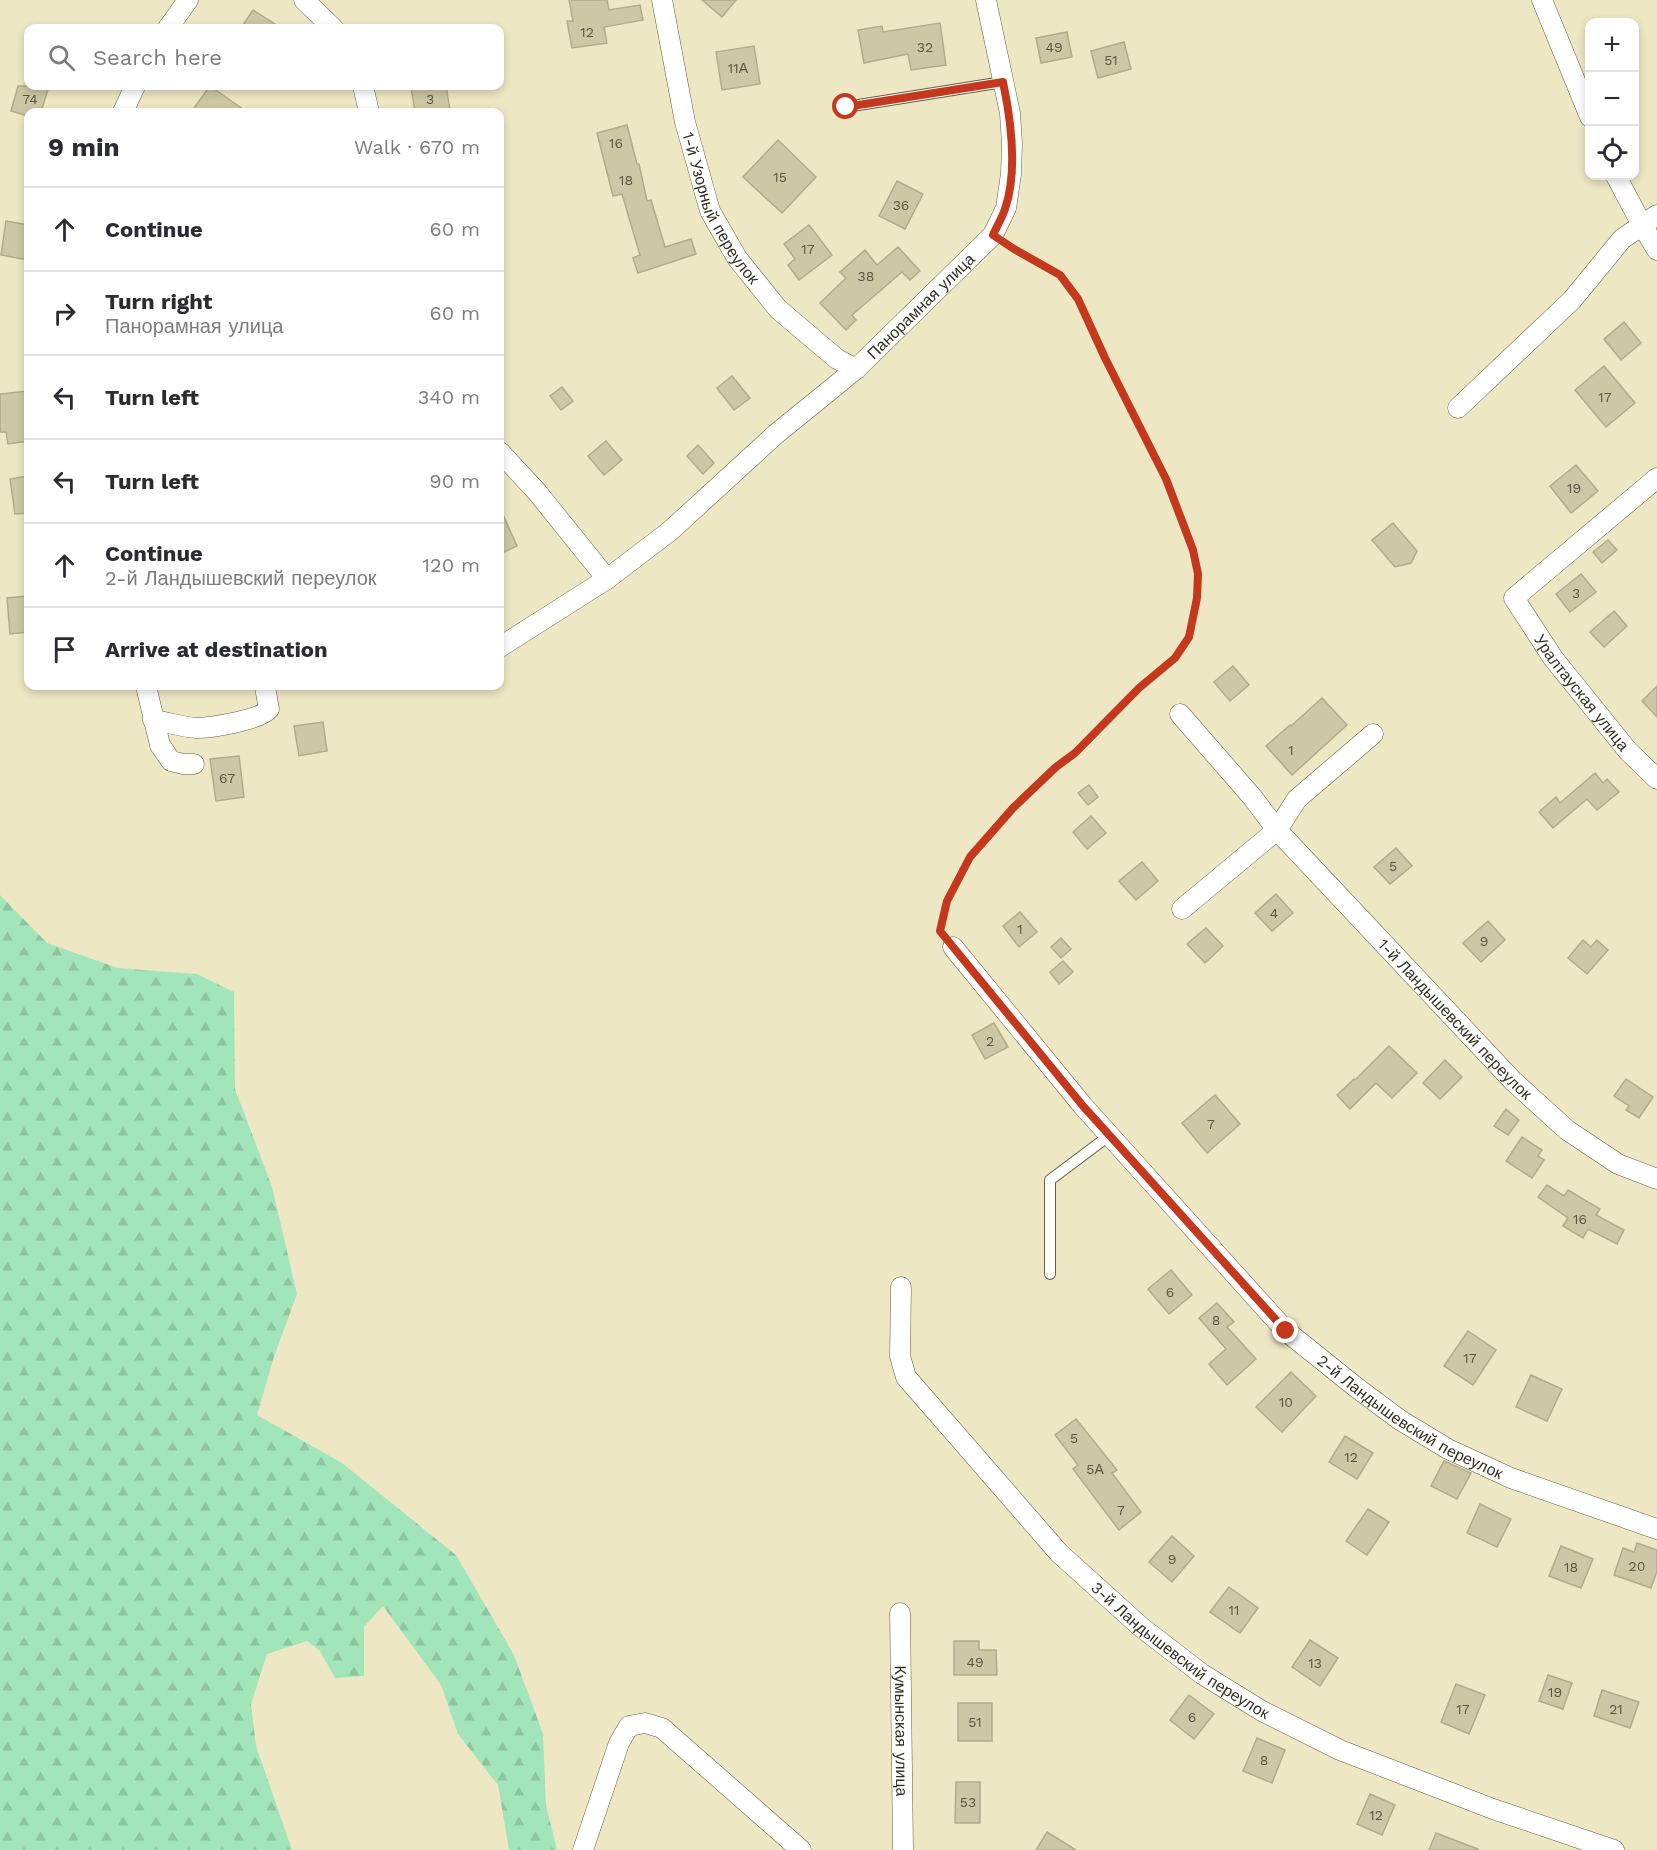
<!DOCTYPE html>
<meta charset="utf-8">
<style>
:root{--surface:#fff;--page:#f7f7f7;--text:#2b2b33;--muted:#7c7c81;--line:#e1e1e2}
body{margin:0;font-family:"Work Sans",sans-serif;background:var(--page);color:var(--text)}
.controls{position:absolute;right:18px;top:18px;display:grid;overflow:hidden;border-radius:12px;box-shadow:0 3px 9px #0003}
.controls button{width:54px;height:54px;display:grid;place-items:center;padding:0;border:0;border-bottom:2px solid var(--line);background:var(--surface);color:var(--text);font:30px sans-serif}
.stop{position:absolute;width:18px;height:18px;margin:-14px;border:4px solid #c4391e;border-radius:50%;background:#fff}
.stop.end{background:#c4391e;border-color:#fff;box-shadow:0 2px 6px #0008}
.list{margin:0;padding:0;list-style:none}
h2{display:flex;justify-content:space-between;align-items:center;height:78px;margin:0;padding:0 24px;font-size:26px}
h2 small{font-size:20px;font-weight:400;color:var(--muted)}
.list li{display:grid;grid-template-columns:39px 1fr auto;gap:18px;align-items:center;box-sizing:border-box;height:84px;padding:0 24px;border-top:2px solid var(--line)}
.list b{display:block;font-size:22px;white-space:nowrap}
.list p{margin:0;font-size:20px;white-space:nowrap;color:var(--muted)}
.list em{font-size:20px;font-style:normal;color:var(--muted)}
.icon{flex:none;width:33px;height:33px;fill:none;stroke:currentColor;stroke-width:2;stroke-linecap:round;stroke-linejoin:round}
.map{position:relative;flex:none;width:1657px;height:1850px;overflow:hidden}
.search{position:absolute;background:var(--surface);box-shadow:0 3px 9px #0003;left:24px;top:24px;width:480px;height:66px;display:flex;align-items:center;gap:15px;box-sizing:border-box;padding:0 21px;border-radius:12px;color:var(--muted);font-size:22px}
.panel{position:absolute;background:var(--surface);box-shadow:0 3px 9px #0003;left:24px;top:108px;width:480px;height:582px;border-radius:12px}
.map>svg:first-child{display:block}
.forest{fill:url(#forest-firs)}
.building{fill:#cec7a5;stroke:#b2ab8a;stroke-width:1.5}
.lines{fill:none;stroke-linecap:round;stroke-linejoin:round}
.service-casing{stroke:#655e40;stroke-width:12}
.minor-casing{stroke:#655e40;stroke-width:21}
.path{stroke:#b1ab8f;stroke-width:3;stroke-dasharray:1.5 4.5;stroke-linecap:butt}
.service{stroke:#fff;stroke-width:10}
.minor{stroke:#fff;stroke-width:20}
.route{stroke:#c4391e;stroke-width:8}
.labels{text-anchor:middle;stroke-width:6;stroke-linejoin:round;paint-order:stroke}
.number-label{font-size:14px;fill:#5a5643}
.street-label{font-size:16px;fill:#333022;stroke:#fff}
</style>
<div class="map">
<svg width="1657" height="1850" viewBox="0 0 1657 1850">
<defs>
<pattern id="forest-firs" width="22" height="20" patternUnits="userSpaceOnUse" patternTransform="scale(1.5)"><rect width="22" height="20" fill="#a3e5ba"/><path d="M5 1l3.5 6h-7zM16 11l3.5 6h-7z" fill="#8dc5a0"/></pattern>
</defs>
<rect width="100%" height="100%" fill="#eee7c4"/>
<!-- forest -->
<polygon class="forest" points="0,895 47,943 118,968 197,974 234,992 235,1089 272,1187 297,1294 274,1357 257,1415 342,1463 456,1555 514,1655 543,1734 546,1805 557,1850 509,1850 498,1785 458,1734 441,1685 383,1606 364,1627 364,1676 335,1678 320,1651 307,1641 267,1654 251,1704 256,1746 292,1850 0,1850"/>
<!-- building -->
<g class="building">
<polygon points="569,0 607,0 609,10 640,5 643,20 604,27 607,43 572,48 567,21 573,21"/>
<polygon points="702,0 736,0 722,17"/>
<polygon points="253,10 281,28 241,28"/>
<polygon points="940,23 946,65 911,70 908,54 864,63 858,30 882,26 883,32"/>
<polygon points="1067,32 1072,57 1041,63 1036,38"/>
<polygon points="1124,42 1131,69 1098,78 1091,51"/>
<polygon points="754,46 760,84 722,90 716,52"/>
<polygon points="18,86 49,86 41,112 28,112 28,116 11,111"/>
<polygon points="210,86 247,112 191,112"/>
<polygon points="424,86 446,86 450,110 436,112 415,112 411,88"/>
<polygon points="627,125 637,164 639,164 647,201 651,200 665,247 691,239 696,254 638,273 633,258 640,255 622,194 613,196 597,133"/>
<polygon points="778,140 816,177 782,213 743,177"/>
<polygon points="897,181 923,194 905,229 879,216"/>
<polygon points="6,221 28,225 28,260 1,255"/>
<polygon points="809,225 832,255 799,280 788,265 795,259 784,244"/>
<polygon points="898,247 920,271 910,280 902,272 852,315 856,320 846,330 820,303 846,278 840,272 865,250 877,265"/>
<polygon points="1624,322 1641,343 1621,360 1604,339"/>
<polygon points="1604,366 1635,403 1606,427 1575,390"/>
<polygon points="732,376 750,398 734,410 717,388"/>
<polygon points="562,387 573,401 561,410 550,396"/>
<polygon points="28,391 28,441 8,444 6,432 0,432 0,394"/>
<polygon points="606,441 622,460 604,475 588,456"/>
<polygon points="698,445 714,463 703,474 687,456"/>
<polygon points="1576,465 1598,491 1571,513 1550,486"/>
<polygon points="28,476 28,513 15,514 10,479"/>
<polygon points="500,508 517,546 500,554"/>
<polygon points="1393,523 1417,551 1411,563 1395,567 1372,540"/>
<polygon points="1608,540 1617,550 1602,563 1593,552"/>
<polygon points="1581,574 1596,592 1570,612 1556,594"/>
<polygon points="27,596 27,603 28,603 28,632 10,634 7,598"/>
<polygon points="1614,611 1627,626 1604,647 1590,632"/>
<polygon points="1233,666 1249,685 1230,701 1214,682"/>
<polygon points="1657,686 1657,717 1642,701"/>
<polygon points="1322,698 1347,725 1292,775 1266,746 1290,725 1291,726"/>
<polygon points="323,722 327,751 299,756 294,726"/>
<polygon points="239,756 244,797 216,801 210,759"/>
<polygon points="1595,773 1603,783 1607,779 1619,792 1597,810 1587,799 1553,828 1539,812 1556,797 1560,803"/>
<polygon points="1089,785 1098,797 1088,805 1078,793"/>
<polygon points="1091,816 1106,833 1087,849 1073,832"/>
<polygon points="1396,848 1412,866 1390,884 1374,867"/>
<polygon points="1142,862 1158,881 1136,900 1119,881"/>
<polygon points="1276,894 1293,913 1272,931 1255,913"/>
<polygon points="1020,912 1037,932 1019,947 1003,926"/>
<polygon points="1488,921 1505,940 1481,962 1463,943"/>
<polygon points="1206,928 1223,946 1205,963 1187,944"/>
<polygon points="1061,938 1071,949 1061,958 1051,947"/>
<polygon points="1583,940 1591,947 1597,940 1608,950 1587,974 1568,958"/>
<polygon points="1063,961 1073,972 1059,984 1050,972"/>
<polygon points="994,1023 1008,1047 985,1059 972,1035"/>
<polygon points="1389,1046 1417,1073 1392,1098 1376,1083 1350,1109 1337,1095 1354,1079 1355,1080"/>
<polygon points="1445,1060 1462,1077 1440,1099 1423,1083"/>
<polygon points="1626,1079 1653,1097 1639,1118 1626,1110 1629,1106 1614,1096"/>
<polygon points="1215,1095 1240,1124 1207,1153 1182,1123"/>
<polygon points="1506,1109 1519,1120 1508,1135 1494,1126"/>
<polygon points="1522,1137 1542,1150 1538,1156 1544,1160 1532,1178 1506,1161"/>
<polygon points="1547,1185 1564,1196 1568,1190 1600,1209 1596,1215 1624,1230 1617,1244 1588,1229 1583,1238 1563,1226 1568,1218 1538,1197"/>
<polygon points="1171,1270 1192,1295 1169,1314 1148,1289"/>
<polygon points="1217,1303 1234,1322 1227,1327 1256,1359 1227,1385 1209,1364 1226,1349 1199,1318"/>
<polygon points="1468,1331 1496,1350 1473,1385 1444,1366"/>
<polygon points="1291,1372 1316,1396 1282,1432 1256,1407"/>
<polygon points="1531,1375 1562,1389 1547,1421 1516,1407"/>
<polygon points="1076,1419 1117,1470 1112,1473 1141,1512 1119,1530 1073,1469 1078,1465 1055,1435"/>
<polygon points="1345,1436 1373,1453 1357,1479 1329,1462"/>
<polygon points="1444,1461 1471,1473 1457,1499 1431,1486"/>
<polygon points="1480,1504 1511,1519 1497,1547 1467,1533"/>
<polygon points="1368,1509 1389,1522 1367,1555 1346,1541"/>
<polygon points="1172,1536 1194,1556 1172,1582 1149,1562"/>
<polygon points="1637,1543 1657,1550 1657,1571 1651,1588 1614,1575 1623,1548 1634,1552"/>
<polygon points="1561,1546 1593,1559 1581,1588 1549,1576"/>
<polygon points="1229,1587 1258,1608 1240,1633 1210,1612"/>
<polygon points="1310,1640 1338,1658 1320,1686 1292,1667"/>
<polygon points="954,1641 979,1641 979,1650 996,1650 997,1675 954,1675"/>
<polygon points="1548,1675 1572,1683 1563,1709 1539,1701"/>
<polygon points="1456,1684 1485,1695 1469,1734 1441,1722"/>
<polygon points="1602,1690 1639,1702 1630,1728 1594,1716"/>
<polygon points="1189,1695 1214,1714 1194,1739 1170,1720"/>
<rect x="958" y="1703" width="34" height="38"/>
<polygon points="1257,1738 1285,1750 1272,1783 1243,1771"/>
<polygon points="956,1782 980,1782 980,1823 955,1823"/>
<polygon points="1370,1794 1395,1805 1382,1835 1357,1824"/>
<polygon points="1047,1832 1076,1850 1036,1850"/>
<polygon points="1436,1833 1478,1849 1478,1850 1429,1850"/>
</g>
<g class="lines">
<defs>
<g id="service">
<polyline points="846,107 1003,82"/>
<polyline points="1050,1274 1050,1180 1110,1135"/>
</g>
<g id="minor">
<polyline points="304,0 333,28"/>
<path id="s1" d="M 662,0 L 685,122 L 710,211 L 737,258 L 778,309 L 837,359 L 856,369"/>
<polyline points="1542,0 1590,117"/>
<polyline points="168,28 188,0"/>
<polyline points="363,86 369,112"/>
<polyline points="123,112 135,86"/>
<polyline points="1616,176 1642,225 1657,250"/>
<polyline points="1458,408 1572,300 1622,239 1657,215"/>
<polyline points="500,452 537,492 607,579"/>
<path id="s2" d="M 1657,478 L 1514,598 L 1553,658 L 1628,751 L 1657,779"/>
<path id="s3" d="M 500,647 L 607,579 L 670,531 L 776,434 L 856,369 L 993,235 L 1006,208 L 1011,174 L 1012,144 L 1010,113 L 986,0"/>
<polyline points="146,686 160,745 171,761 183,764 194,764"/>
<path id="s4" d="M 1180,714 L 1253,798 L 1277,830 L 1513,1081 L 1567,1130 L 1618,1164 L 1657,1179"/>
<path d="M 153,720 C 167,722 182,727 196,728 C 211,728 260,720 269,709 L 265,687"/>
<polyline points="1182,909 1277,830 1297,799 1373,734"/>
<path id="s5" d="M 953,947 L 1083,1106 L 1286,1331 L 1357,1388 L 1400,1420 L 1448,1449 L 1511,1478 L 1657,1529"/>
<path id="s6" d="M 901,1287 L 900,1356 L 906,1377 L 1059,1553 L 1141,1627 L 1202,1674 L 1262,1711 L 1340,1750 L 1493,1809 L 1614,1850"/>
<path id="s7" d="M 900,1613 L 903,1850"/>
<polyline points="583,1850 619,1743 629,1726 645,1723 662,1728 801,1850"/>
</g>
</defs>
<!-- service casing -->
<use href="#service" class="service-casing"/>
<!-- minor casing -->
<use href="#minor" class="minor-casing"/>
<!-- path -->
<polyline class="path" points="943,934 940,931 947,901 970,857 1013,808 1056,767 1075,753 1139,688 1175,658 1189,637 1197,599 1198,574 1193,550 1165,479 1105,358 1079,299 1060,275 1007,245"/>
<!-- service -->
<use href="#service" class="service"/>
<!-- minor -->
<use href="#minor" class="minor"/>
</g>
<g class="lines">
<!-- route -->
<path class="route" d="M 846,107 L 1003,82 C 1011,120 1018,171 1005,209 C 1002,218 997,226 993,235 L 1014,249 L 1060,275 L 1078,299 L 1105,358 L 1166,479 L 1193,550 L 1198,574 L 1197,598 L 1189,637 L 1175,658 L 1139,688 L 1075,753 L 1056,767 L 1013,808 L 970,857 L 947,901 L 940,931 L 1083,1106 L 1286,1331"/>
</g>
<g class="labels">
<!-- number labels -->
<g class="number-label">
<text x="587" y="37">12</text>
<text x="925" y="52">32</text>
<text x="1054" y="52">49</text>
<text x="1111" y="65">51</text>
<text x="738" y="73">11А</text>
<text x="30" y="104">74</text>
<text x="430" y="104">3</text>
<text x="616" y="148">16</text>
<text x="780" y="182">15</text>
<text x="626" y="185">18</text>
<text x="901" y="210">36</text>
<text x="808" y="254">17</text>
<text x="866" y="281">38</text>
<text x="1605" y="402">17</text>
<text x="1574" y="493">19</text>
<text x="1576" y="598">3</text>
<text x="1291" y="755">1</text>
<text x="227" y="783">67</text>
<text x="1393" y="871">5</text>
<text x="1274" y="918">4</text>
<text x="1020" y="934">1</text>
<text x="1484" y="946">9</text>
<text x="990" y="1046">2</text>
<text x="1211" y="1129">7</text>
<text x="1580" y="1224">16</text>
<text x="1170" y="1297">6</text>
<text x="1216" y="1325">8</text>
<text x="1470" y="1363">17</text>
<text x="1286" y="1407">10</text>
<text x="1074" y="1443">5</text>
<text x="1351" y="1462">12</text>
<text x="1095" y="1474">5А</text>
<text x="1121" y="1515">7</text>
<text x="1172" y="1564">9</text>
<text x="1637" y="1571">20</text>
<text x="1571" y="1572">18</text>
<text x="1234" y="1615">11</text>
<text x="975" y="1667">49</text>
<text x="1315" y="1668">13</text>
<text x="1555" y="1697">19</text>
<text x="1463" y="1714">17</text>
<text x="1616" y="1714">21</text>
<text x="1192" y="1722">6</text>
<text x="975" y="1727">51</text>
<text x="1264" y="1765">8</text>
<text x="968" y="1807">53</text>
<text x="1376" y="1820">12</text>
</g>
<!-- street labels -->
<g class="street-label">
<text dy="6" stroke="none"><textPath href="#s1" startOffset="218">1-й Узорный переулок</textPath></text>
<text dy="6" stroke="none"><textPath href="#s3" startOffset="543">Панорамная улица</textPath></text>
<text dy="6" stroke="none"><textPath href="#s2" startOffset="303">Уралтауская улица</textPath></text>
<text dy="6" stroke="none"><textPath href="#s4" startOffset="411">1-й Ландышевский переулок</textPath></text>
<text dy="6" stroke="none"><textPath href="#s5" startOffset="660">2-й Ландышевский переулок</textPath></text>
<text dy="6" stroke="none"><textPath href="#s6" startOffset="480">3-й Ландышевский переулок</textPath></text>
<text dy="6" stroke="none"><textPath href="#s7" startOffset="118">Кумынская улица</textPath></text>
</g>
</g>
</svg>
<div class="controls">
<button>+</button>
<button>−</button>
<button><svg class="icon" aria-label="locate" viewBox="0 0 24 24"><circle cx="12" cy="12" r="6"/><path d="M12 2v4M12 18v4M2 12h4M18 12h4"/></svg></button>
</div>
<div class="stop" style="left:846px;top:107px"></div>
<div class="stop end" style="left:1286px;top:1331px"></div>
<div class="search"><svg class="icon" aria-label="search" viewBox="0 0 24 24"><circle cx="10" cy="10" r="6"/><path d="M15 15l6 6"/></svg>Search here</div>
<section class="panel">
<h2>9 min<small>Walk · 670 m</small></h2>
<ul class="list">
<li><svg class="icon" aria-label="ahead" viewBox="0 0 24 24"><path d="M12 20V5M6 11l6-6 6 6"/></svg><div><b>Continue</b></div><em>60 m</em></li>
<li><svg class="icon" aria-label="right" viewBox="0 0 24 24"><path d="M7 20v-9h11M14 6l5 5-5 5"/></svg><div><b>Turn right</b><p>Панорамная улица</p></div><em>60 m</em></li>
<li><svg class="icon" aria-label="left" viewBox="0 0 24 24"><path d="M17 20v-9H6M10 6l-5 5 5 5"/></svg><div><b>Turn left</b></div><em>340 m</em></li>
<li><svg class="icon" aria-label="left" viewBox="0 0 24 24"><path d="M17 20v-9H6M10 6l-5 5 5 5"/></svg><div><b>Turn left</b></div><em>90 m</em></li>
<li><svg class="icon" aria-label="ahead" viewBox="0 0 24 24"><path d="M12 20V5M6 11l6-6 6 6"/></svg><div><b>Continue</b><p>2-й Ландышевский переулок</p></div><em>120 m</em></li>
<li><svg class="icon" aria-label="arrive" viewBox="0 0 24 24"><path d="M6 21V4h12l-3 4 3 4H6"/></svg><div><b>Arrive at destination</b></div></li>
</ul>
</section>
</div>
